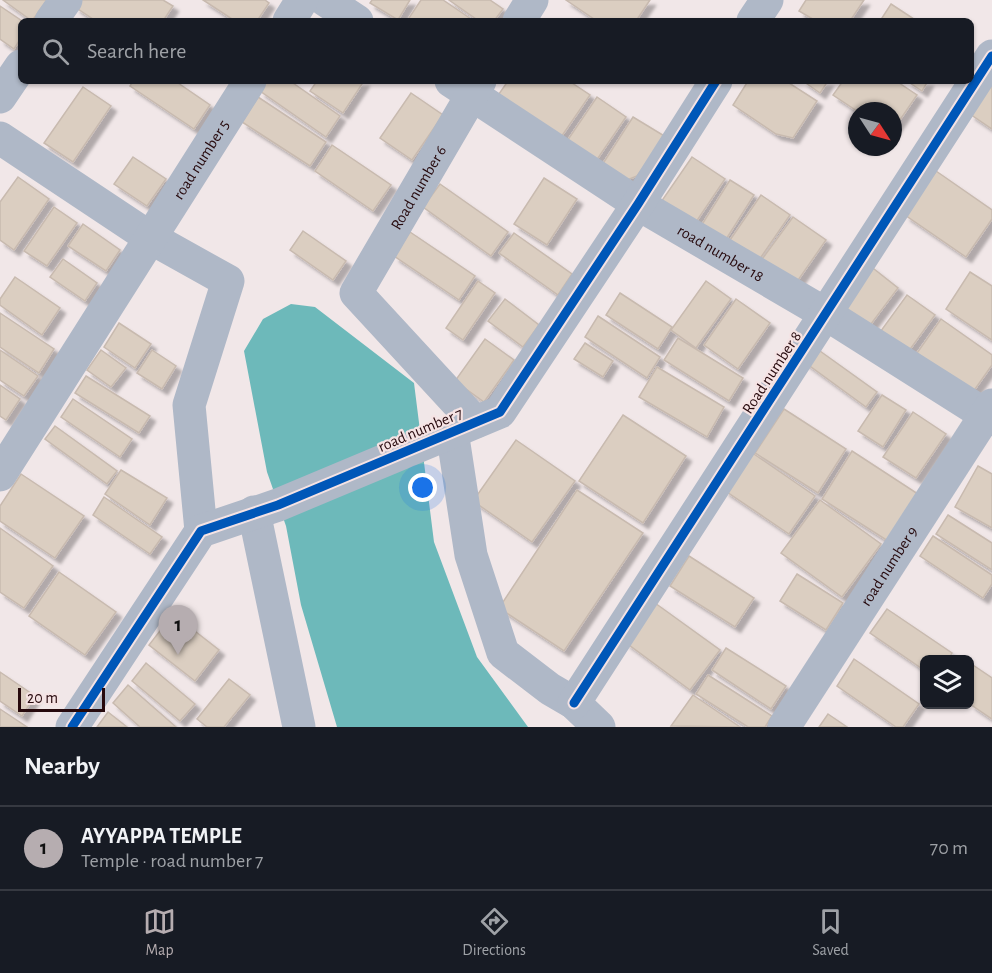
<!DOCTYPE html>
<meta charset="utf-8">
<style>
:root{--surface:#171b24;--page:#242831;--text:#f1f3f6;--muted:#9ea1a6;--line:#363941;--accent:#b6adb0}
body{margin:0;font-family:"Alegreya Sans",sans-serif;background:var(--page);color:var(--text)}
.controls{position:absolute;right:18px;bottom:18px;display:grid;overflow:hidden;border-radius:9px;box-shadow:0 2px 4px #0004}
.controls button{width:54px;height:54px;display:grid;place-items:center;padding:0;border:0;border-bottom:2px solid var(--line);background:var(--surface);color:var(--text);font:30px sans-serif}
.compass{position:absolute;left:848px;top:102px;width:54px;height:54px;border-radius:50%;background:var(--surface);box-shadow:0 2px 4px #0004;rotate:126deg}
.scale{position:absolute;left:18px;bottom:15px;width:87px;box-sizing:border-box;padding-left:6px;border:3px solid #26090d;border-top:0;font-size:16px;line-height:21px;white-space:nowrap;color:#26090d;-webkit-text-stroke:4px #f5e3e4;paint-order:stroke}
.you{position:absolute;left:423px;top:488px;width:21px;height:21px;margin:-15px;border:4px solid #fff;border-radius:50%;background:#1a73e8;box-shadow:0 0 0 9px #1a73e833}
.badge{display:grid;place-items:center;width:39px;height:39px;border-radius:50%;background:var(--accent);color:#111;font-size:20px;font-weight:700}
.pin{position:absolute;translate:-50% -50px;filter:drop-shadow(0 2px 3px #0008)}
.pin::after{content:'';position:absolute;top:32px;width:21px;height:18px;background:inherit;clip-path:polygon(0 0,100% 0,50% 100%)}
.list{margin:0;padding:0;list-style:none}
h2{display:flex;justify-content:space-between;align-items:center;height:78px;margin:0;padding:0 24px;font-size:26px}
h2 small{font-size:20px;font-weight:400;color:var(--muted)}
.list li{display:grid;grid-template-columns:39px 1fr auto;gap:18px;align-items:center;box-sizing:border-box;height:84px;padding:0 24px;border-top:2px solid var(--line)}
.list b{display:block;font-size:22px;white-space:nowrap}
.list p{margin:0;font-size:20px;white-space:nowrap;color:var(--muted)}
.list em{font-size:20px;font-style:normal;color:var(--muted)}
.icon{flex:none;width:33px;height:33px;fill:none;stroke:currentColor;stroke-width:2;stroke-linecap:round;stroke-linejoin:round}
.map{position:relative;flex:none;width:992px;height:727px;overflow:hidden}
.search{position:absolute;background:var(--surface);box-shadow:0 2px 4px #0004;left:18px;right:18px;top:18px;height:66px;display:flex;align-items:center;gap:15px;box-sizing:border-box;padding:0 21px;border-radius:9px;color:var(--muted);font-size:22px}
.sheet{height:162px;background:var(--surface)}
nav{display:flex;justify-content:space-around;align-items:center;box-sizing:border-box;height:84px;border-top:2px solid var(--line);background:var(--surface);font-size:16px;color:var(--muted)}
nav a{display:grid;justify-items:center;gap:3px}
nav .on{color:var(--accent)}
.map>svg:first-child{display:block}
.water{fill:#6db9ba}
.building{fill:#dbcec1;stroke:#c8baaf;stroke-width:1.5;filter:url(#shadow)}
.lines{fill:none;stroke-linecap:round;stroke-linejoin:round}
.minor{stroke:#afb8c7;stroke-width:33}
.cycleway-casing{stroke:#f5e3e4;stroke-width:13}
.cycleway{stroke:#0057b8;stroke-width:9}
.labels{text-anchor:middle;stroke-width:4.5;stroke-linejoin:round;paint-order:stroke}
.street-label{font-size:16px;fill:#26090d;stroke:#f5e3e4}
</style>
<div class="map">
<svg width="992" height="727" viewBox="0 0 992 727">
<defs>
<filter id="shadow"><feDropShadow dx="5.5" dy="5.5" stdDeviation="1.5" flood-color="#0004"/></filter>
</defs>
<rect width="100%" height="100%" fill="#f1e7e8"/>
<!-- water -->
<polygon class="water" points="291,304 315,307 414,383 434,542 477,657 528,727 337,727 301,605 286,526 267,472 244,351 263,319"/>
<!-- building -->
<g class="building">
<polygon points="3,0 47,0 32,21"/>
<polygon points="80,0 163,0 173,6 163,21 96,21 75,7"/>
<polygon points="203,0 265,0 269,3 257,21 235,21"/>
<polygon points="372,0 410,0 398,20 370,3"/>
<polygon points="421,0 443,0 474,21 407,21"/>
<polygon points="449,0 490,0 503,9 494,21 479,21"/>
<polygon points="566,0 650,0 636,21 597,21"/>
<polygon points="806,0 864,0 850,21 816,21 799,11"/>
<polygon points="891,4 917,21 880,21"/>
<polygon points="0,6 22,21 21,38 14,49 0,39"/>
<polygon points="133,81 175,81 210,105 194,129 130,86"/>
<polygon points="267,81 290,81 340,116 326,137 260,91"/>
<polygon points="317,81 364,81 343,113 310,91"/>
<polygon points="508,81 569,81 590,95 557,143 494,101"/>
<polygon points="748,81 786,81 817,101 793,138 776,134 733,105"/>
<polygon points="803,81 828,81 820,93"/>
<polygon points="843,81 896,81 917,95 893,130 893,111 857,111 833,95"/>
<polygon points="907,81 928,81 922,91"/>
<polygon points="992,81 992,129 970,114"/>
<polygon points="83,87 111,106 73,162 44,143"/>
<polygon points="411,93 443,115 412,160 380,138"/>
<polygon points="258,97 326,142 310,166 242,122"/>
<polygon points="597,97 626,117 596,161 567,141"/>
<polygon points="633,117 666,137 637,176 627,180 602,165"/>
<polygon points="332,145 391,185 373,211 315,171"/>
<polygon points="133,157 166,179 147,206 114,184"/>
<polygon points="692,157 725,179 694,225 661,202"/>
<polygon points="936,171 992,210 992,219 966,257 905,215"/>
<polygon points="18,177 49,199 14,250 0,240 0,202"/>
<polygon points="544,178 577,199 547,245 514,224"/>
<polygon points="730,180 754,195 725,241 701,226"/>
<polygon points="440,184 508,232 491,256 423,207"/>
<polygon points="761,195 790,215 759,260 730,240"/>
<polygon points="54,207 77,223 47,266 24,251"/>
<polygon points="793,217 826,240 794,286 760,262"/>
<polygon points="83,224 120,250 106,271 68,246"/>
<polygon points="303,231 346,261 333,280 290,250"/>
<polygon points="410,232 475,276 459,300 394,256"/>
<polygon points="514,233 572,274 558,295 499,253"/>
<polygon points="63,259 97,283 85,301 50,277"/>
<polygon points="869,265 898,288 865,332 835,310"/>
<polygon points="970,272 992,286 992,340 946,309"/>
<polygon points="15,277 60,308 42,335 0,305 0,299"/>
<polygon points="478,281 495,293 463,340 446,328"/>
<polygon points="706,281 731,299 696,348 671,330"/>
<polygon points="620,293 672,327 658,349 606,315"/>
<polygon points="907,295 935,315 903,359 875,339"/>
<polygon points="505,299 539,325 523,347 488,321"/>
<polygon points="736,299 770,323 738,369 704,345"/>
<polygon points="0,313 54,349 39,373 0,347"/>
<polygon points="598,316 660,357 647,378 585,337"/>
<polygon points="941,319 992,355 992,365 973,392 917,353"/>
<polygon points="119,323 151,344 135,368 104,347"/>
<polygon points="678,338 743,378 729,401 664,360"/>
<polygon points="485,339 514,360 484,402 455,381"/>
<polygon points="585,343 613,361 603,377 574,359"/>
<polygon points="813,346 877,392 866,407 803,361"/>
<polygon points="0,350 38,376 24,396 0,380"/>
<polygon points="101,350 126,368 111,387 87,370"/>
<polygon points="152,350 176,366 162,389 137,373"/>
<polygon points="657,367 724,407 707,437 639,397"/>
<polygon points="86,376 150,416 139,433 75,393"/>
<polygon points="0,385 20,399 6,420 0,416"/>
<polygon points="882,395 906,410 883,447 858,431"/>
<polygon points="73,399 132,439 120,457 61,417"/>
<polygon points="784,409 846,449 818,493 755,453"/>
<polygon points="913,412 946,434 916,478 883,457"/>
<polygon points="623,415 686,456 643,523 579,481"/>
<polygon points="55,426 117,471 107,484 45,439"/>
<polygon points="516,440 575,481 532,542 473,501"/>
<polygon points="852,451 918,494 888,541 822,499"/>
<polygon points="751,452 815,496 789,534 724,490"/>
<polygon points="978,466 992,474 992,528 955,507"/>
<polygon points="121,470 167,498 150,525 105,494"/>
<polygon points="21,474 84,516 55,558 0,521 0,506"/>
<polygon points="577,490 643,533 564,651 499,608"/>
<polygon points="104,497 162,537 150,554 93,515"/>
<polygon points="820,500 881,544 842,597 781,553"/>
<polygon points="948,515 992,543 992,570 936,534"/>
<polygon points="0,528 53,566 24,608 0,592"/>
<polygon points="933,536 992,575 992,584 983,598 920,556"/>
<polygon points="689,556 754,598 735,627 670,586"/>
<polygon points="59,572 116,612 85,655 29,616"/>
<polygon points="797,574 843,603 826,630 780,601"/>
<polygon points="655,603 720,650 690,690 625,642"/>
<polygon points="887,609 952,653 948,660 924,660 924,670 870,633"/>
<polygon points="173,614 219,650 195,681 149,645"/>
<polygon points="726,648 786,686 771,709 712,670"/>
<polygon points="854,659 919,704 903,727 896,727 837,686"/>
<polygon points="146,663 195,704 180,721 132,681"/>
<polygon points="970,663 992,678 992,719 970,704"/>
<polygon points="0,672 35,696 22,716 0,701"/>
<polygon points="708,675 772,716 765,727 748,727 696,694"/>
<polygon points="229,679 250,695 224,727 207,727 197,719"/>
<polygon points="128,685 176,727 140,727 113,703"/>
<polygon points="693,695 740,727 671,726"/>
<polygon points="0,709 27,727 0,727"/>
<polygon points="108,712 127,727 97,727"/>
<polygon points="828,714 847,727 819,727"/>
</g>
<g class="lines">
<!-- minor -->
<g class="minor">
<polyline points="325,0 357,21"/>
<polyline points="51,21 66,0"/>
<polyline points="289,21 302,0"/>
<polyline points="519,21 532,0"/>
<polyline points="753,21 767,0"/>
<path id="s1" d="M 451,81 L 638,204 L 826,314 L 992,419"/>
<polyline points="0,97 21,66"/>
<polyline points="0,138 149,237 228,281 189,405 201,531"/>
<path id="s2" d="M 475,422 L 356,293 L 480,81"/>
<polyline points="452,431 471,555 503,653 550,689 574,703 599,727"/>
<path id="s3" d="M 0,475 L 250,81"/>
<polyline points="254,512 299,727"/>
<polyline points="574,703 992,56"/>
<polyline points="72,727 201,531 278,505 500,412 638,204 716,81"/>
<path id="s4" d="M 784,727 L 992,405"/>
</g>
<defs>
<g id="cycleway">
<polyline points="574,703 992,56"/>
<polyline points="72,727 201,531 278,505 500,412 638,204 716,81"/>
</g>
</defs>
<!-- cycleway casing -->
<use href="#cycleway" class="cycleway-casing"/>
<!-- cycleway -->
<use href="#cycleway" class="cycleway"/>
</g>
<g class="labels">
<!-- street labels -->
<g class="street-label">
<text dy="6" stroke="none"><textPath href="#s3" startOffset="374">road number 5</textPath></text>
<text dy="6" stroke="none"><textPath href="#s2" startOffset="298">Road number 6</textPath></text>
<text dy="6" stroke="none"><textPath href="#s1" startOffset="320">road number 18</textPath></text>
<text transform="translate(771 372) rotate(-57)" y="6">Road number 8</text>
<text transform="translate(420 429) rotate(-23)" y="6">road number 7</text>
<text dy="6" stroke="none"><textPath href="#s4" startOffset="192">road number 9</textPath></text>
</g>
</g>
</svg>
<div class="controls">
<button><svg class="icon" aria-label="layers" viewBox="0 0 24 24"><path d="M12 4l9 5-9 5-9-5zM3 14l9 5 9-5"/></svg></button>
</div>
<svg class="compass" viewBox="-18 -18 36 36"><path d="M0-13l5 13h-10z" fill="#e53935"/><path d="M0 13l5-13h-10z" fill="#9ea1a6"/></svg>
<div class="scale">20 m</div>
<div class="you"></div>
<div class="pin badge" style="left:178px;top:655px">1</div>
<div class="search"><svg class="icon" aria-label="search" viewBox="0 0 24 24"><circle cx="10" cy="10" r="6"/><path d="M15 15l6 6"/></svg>Search here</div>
</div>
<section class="sheet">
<h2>Nearby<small></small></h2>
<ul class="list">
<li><span class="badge">1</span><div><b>AYYAPPA TEMPLE</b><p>Temple · road number 7</p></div><em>70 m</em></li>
</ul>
</section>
<nav>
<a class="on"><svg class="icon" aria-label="map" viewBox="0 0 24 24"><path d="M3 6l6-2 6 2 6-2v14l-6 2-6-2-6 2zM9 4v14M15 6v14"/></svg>Map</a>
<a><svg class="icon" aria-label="directions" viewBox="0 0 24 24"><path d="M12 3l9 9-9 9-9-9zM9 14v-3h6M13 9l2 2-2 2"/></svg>Directions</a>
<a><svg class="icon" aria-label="saved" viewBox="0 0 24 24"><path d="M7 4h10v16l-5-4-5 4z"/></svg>Saved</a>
</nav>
